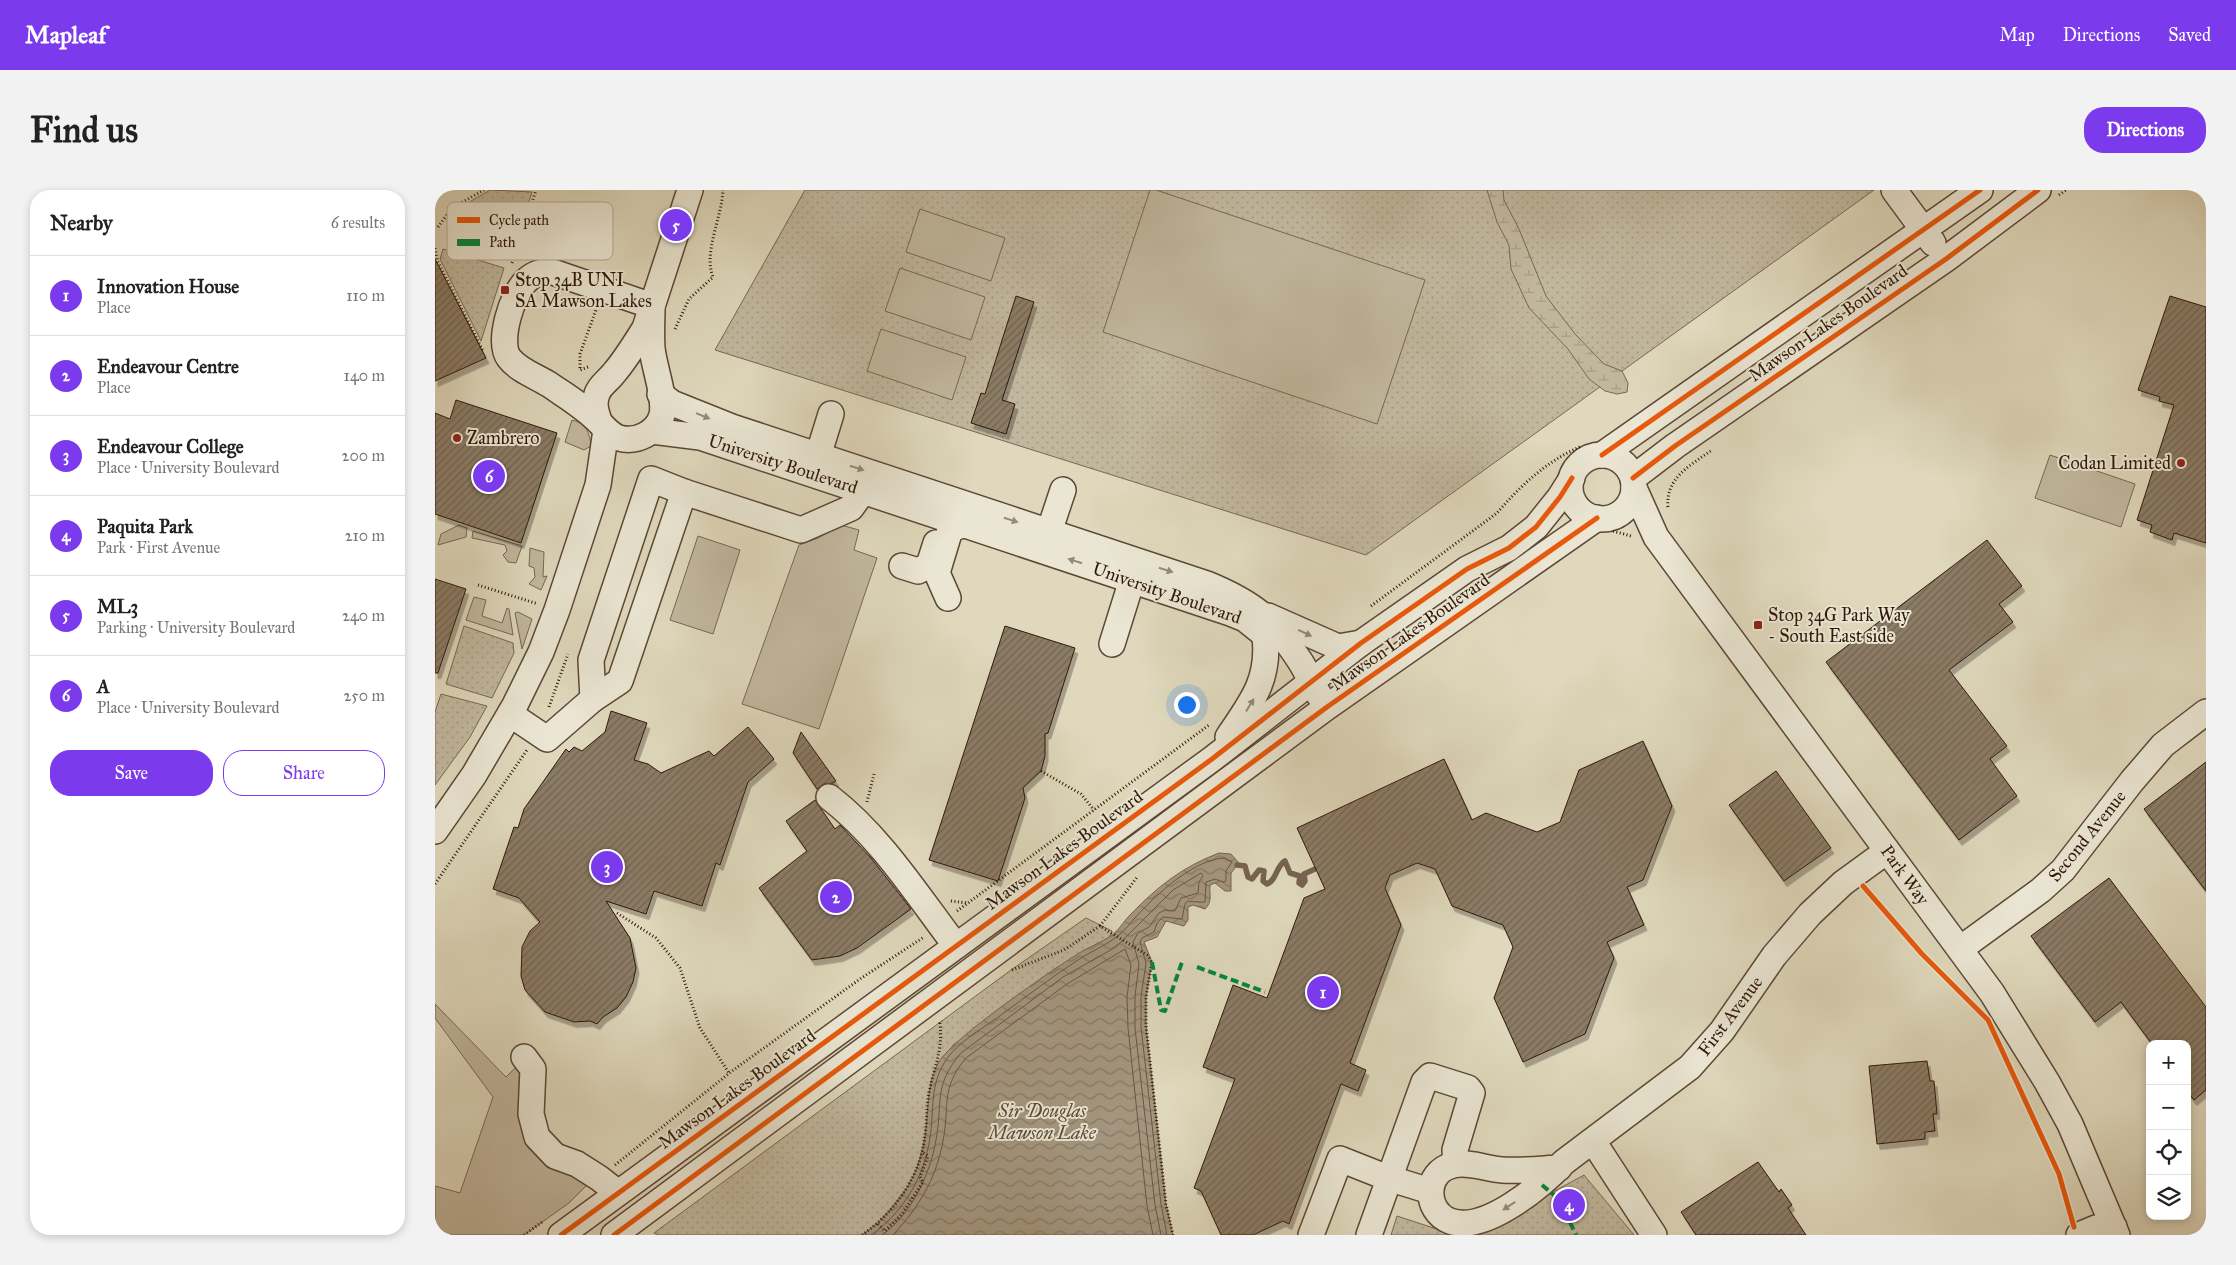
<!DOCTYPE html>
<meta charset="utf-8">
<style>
:root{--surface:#fff;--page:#f2f2f2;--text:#222;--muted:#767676;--line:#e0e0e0;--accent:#7c3aed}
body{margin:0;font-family:"IM FELL Great Primer",serif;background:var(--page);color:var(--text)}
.controls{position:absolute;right:15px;bottom:15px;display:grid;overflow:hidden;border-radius:10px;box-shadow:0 2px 8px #0003}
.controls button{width:45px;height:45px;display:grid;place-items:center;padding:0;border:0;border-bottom:1px solid var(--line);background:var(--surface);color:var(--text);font:25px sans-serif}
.you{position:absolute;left:751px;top:514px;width:18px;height:18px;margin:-12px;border:4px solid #fff;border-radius:50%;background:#1a73e8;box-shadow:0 0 0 8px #1a73e833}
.badge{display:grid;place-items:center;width:32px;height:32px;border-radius:50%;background:var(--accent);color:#fff;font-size:16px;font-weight:700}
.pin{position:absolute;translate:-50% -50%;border:2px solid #fff;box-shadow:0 1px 5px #0006}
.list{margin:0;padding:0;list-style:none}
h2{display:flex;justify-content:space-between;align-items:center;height:65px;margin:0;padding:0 20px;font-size:21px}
h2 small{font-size:16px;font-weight:400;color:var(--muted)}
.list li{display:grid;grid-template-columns:32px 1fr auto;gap:15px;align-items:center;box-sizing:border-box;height:80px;padding:0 20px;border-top:1px solid var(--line)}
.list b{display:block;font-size:19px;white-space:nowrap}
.list p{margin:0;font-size:16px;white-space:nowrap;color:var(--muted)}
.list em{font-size:16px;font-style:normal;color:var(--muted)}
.actions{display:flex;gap:10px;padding:15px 20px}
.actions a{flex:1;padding:11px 0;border:1px solid var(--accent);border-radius:20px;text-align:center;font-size:18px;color:var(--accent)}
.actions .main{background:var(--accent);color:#fff}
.icon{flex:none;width:28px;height:28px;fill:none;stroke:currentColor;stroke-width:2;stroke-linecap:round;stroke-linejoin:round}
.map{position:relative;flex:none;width:1771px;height:1045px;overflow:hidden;border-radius:20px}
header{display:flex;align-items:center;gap:30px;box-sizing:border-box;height:70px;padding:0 25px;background:var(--accent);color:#fff}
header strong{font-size:24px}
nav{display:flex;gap:28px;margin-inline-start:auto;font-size:18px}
.intro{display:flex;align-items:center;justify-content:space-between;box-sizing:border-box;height:120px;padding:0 30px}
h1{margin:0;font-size:35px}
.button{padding:12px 22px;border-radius:20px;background:var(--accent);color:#fff;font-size:18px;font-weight:700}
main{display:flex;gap:30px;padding:0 30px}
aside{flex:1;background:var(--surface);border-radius:20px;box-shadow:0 2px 8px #0003}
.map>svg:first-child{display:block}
.grass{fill:url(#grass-dots);stroke:#786754}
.wetland{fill:url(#wetland-marsh);stroke:#786754}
.garden{fill:#c1b79e;stroke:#786754}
.water{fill:url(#water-waves);stroke:#766350}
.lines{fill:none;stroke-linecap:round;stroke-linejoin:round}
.shore{stroke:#6a5644;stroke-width:1}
.stream{stroke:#766350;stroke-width:5.5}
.building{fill:url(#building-hatch);stroke:#301709;filter:url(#shadow)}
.minor-casing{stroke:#5c4736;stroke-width:28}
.path{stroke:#301709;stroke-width:3;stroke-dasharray:1 2.5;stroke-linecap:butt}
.minor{stroke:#eae6d3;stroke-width:25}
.quiet{stroke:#00873e;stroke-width:4;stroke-dasharray:8 4;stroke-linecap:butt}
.cycleway-casing{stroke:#eae6d3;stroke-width:8}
.cycleway{stroke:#e8590c;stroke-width:5}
.oneway{fill:#968978}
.poi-dot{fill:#8f2418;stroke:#eae6d3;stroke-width:2}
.labels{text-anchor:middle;stroke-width:4;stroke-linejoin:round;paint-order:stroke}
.poi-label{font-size:18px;fill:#301709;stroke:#eae6d3;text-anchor:start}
.street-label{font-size:18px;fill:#301709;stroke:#eae6d3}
.water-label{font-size:19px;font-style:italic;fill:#5e4a38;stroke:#eae6d3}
.key{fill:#eae6d3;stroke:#b2a896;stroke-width:1}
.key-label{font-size:14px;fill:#301709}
</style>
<header>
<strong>Mapleaf</strong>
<nav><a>Map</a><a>Directions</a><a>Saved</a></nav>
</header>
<div class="intro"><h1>Find us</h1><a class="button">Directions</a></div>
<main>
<aside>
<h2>Nearby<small>6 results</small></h2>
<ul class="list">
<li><span class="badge">1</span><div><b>Innovation House</b><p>Place</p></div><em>110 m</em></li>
<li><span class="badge">2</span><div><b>Endeavour Centre</b><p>Place</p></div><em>140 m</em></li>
<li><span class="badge">3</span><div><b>Endeavour College</b><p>Place · University Boulevard</p></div><em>200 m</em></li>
<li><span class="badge">4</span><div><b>Paquita Park</b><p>Park · First Avenue</p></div><em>210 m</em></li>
<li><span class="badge">5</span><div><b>ML3</b><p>Parking · University Boulevard</p></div><em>240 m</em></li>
<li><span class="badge">6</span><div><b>A</b><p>Place · University Boulevard</p></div><em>250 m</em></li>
</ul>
<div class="actions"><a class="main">Save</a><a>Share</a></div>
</aside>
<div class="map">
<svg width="1771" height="1045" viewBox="0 0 1771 1045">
<defs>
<pattern id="grass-dots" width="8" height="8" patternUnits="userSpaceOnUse" patternTransform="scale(1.25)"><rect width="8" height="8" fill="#c1b79e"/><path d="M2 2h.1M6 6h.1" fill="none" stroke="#a69d87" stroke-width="1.8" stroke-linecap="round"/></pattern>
<pattern id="wetland-marsh" width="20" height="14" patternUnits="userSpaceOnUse" patternTransform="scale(1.25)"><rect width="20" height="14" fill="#c1b79e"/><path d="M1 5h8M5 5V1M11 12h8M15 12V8" fill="none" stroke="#a69d87"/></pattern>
<pattern id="water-waves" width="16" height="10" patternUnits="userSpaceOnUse" patternTransform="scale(1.25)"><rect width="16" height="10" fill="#a4967f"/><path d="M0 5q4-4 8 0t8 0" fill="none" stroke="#867966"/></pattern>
<pattern id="building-hatch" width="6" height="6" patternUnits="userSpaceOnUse" patternTransform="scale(1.25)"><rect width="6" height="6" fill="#8b7b66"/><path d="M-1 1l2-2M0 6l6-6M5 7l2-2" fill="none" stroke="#726452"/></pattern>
<filter id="shadow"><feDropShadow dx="3" dy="5.5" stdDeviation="0" flood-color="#0004"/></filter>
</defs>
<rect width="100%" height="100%" fill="#dfd8bc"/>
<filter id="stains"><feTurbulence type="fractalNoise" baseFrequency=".004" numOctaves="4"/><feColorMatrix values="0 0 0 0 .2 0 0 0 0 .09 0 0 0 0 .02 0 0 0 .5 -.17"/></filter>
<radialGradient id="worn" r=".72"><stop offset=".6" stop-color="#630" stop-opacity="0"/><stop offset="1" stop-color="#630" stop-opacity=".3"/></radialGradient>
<!-- grass -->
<g class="grass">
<polygon points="55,0 97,2 78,61 13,41 19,21"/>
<polygon points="370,0 1439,0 931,365 280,160"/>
<polygon points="8,59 69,78 46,151 5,69"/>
<polygon points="29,436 78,453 79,463 57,508 11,494"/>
<polygon points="6,504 52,516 35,547 0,595 0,522"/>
<polygon points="651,728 677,741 674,748 621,778 518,855 496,892 490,947 484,972 476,993 443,1034 427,1045 223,1045 219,1043 576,780"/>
<polygon points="1149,985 1199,1045 1039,1045"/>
<polygon points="962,1026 1020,1045 956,1045"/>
</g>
<!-- wetland -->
<polygon class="wetland" points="1052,0 1068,0 1069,10 1084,39 1111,106 1140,144 1169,174 1187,181 1193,193 1192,202 1182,204 1170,201 1154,189 1133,159 1094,118 1076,79 1074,55 1062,32"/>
<!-- garden -->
<g class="garden">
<polygon points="715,0 721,0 990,90 942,234 668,142"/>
<polygon points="485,19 570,48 556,91 471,62"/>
<polygon points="465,78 550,107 536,150 450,121"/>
<polygon points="446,139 531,167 517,210 432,181"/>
<path d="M 137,230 C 151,233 155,243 156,256 L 149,260 L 130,252 Z"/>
<polygon points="1615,265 1700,294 1686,337 1600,308"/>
<polygon points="24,335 32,338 31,347 3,355 6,344"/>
<polygon points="406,335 424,340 419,360 442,368 384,539 307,514 364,355 383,348"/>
<polygon points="38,341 87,356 81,373 73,372 68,365 72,361 70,355 37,348"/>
<polygon points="263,346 305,360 278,444 235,430"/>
<polygon points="95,358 109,362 108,387 112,386 106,400 94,394 100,387 99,378 94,376"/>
<polygon points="39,407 51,410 47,426 67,433 72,418 74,419 78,445 31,430"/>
<polygon points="83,422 97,429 87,459 80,423"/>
<polygon points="0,814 71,887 83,875 86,877 86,918 150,989 152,995 134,1013 89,1045 0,1045 0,996 25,1003 58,907 0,828"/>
</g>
<!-- water -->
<path class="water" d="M 784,663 L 796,664 L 804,673 L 796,683 L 796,701 L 790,701 L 780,693 L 775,695 C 774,705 778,711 770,719 L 758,715 L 753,717 L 753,730 L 749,736 L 731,731 L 722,747 L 709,752 L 717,772 L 711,807 L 711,836 L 731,1014 L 738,1045 L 427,1045 C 460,1022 485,987 490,946 C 494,922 491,898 502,875 C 514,850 613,783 641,765 C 651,758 664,754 674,747 C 683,742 688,732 695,725 C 722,697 747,677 784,663 Z"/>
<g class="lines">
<!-- shore -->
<g class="shore">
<path d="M 436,1045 C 468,1023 490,986 495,947 C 499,924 495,899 507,877 C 518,854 546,840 566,825 C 592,806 617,787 643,770 C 660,759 680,752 693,736 C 713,712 756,669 790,668 L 797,672 L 791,681 L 791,691 L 788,692 L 780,689 L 771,692 L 770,712 C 748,713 752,704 747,729 L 728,727 L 722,733 L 719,742 L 707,748 L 705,752 L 711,773 L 706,807 L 706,837 L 726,1014 L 732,1045"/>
<path d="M 447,1045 C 477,1024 495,984 501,950 C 508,912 498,896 526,863 L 628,787 L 681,757 L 738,700 L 766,683 L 768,686 L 764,692 L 763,703 L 746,708 L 740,721 L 730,720 L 724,723 L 714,737 L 703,743 L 698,752 L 704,774 L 700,806 L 700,838 L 720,1015 L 726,1045"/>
<path d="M 458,1045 C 484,1017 501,989 508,951 C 515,916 505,899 531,868 L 632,794 L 690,759 L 696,775 L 692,807 L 693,838 L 712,1016 L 718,1045"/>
</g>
<!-- stream -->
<path class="stream" d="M 802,675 L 810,676 L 813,687 L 817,689 L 824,680 L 829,681 L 828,691 L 832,694 C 842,690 841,676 850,671 L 855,683 L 865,686 L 864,693 L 867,695 L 870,691 L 869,684 L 880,679"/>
</g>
<!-- building -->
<g class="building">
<polygon points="0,69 51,168 0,191"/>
<polygon points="581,106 599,112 567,210 580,214 571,244 536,233 546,203 550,204"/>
<polygon points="1735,106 1771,117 1771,353 1739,343 1737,350 1715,342 1717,335 1702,330 1739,215 1724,211 1725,207 1703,200"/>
<polygon points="21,210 122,243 86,353 0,324 0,223 15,229"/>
<polygon points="1552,350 1587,396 1564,414 1578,432 1514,480 1572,556 1555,569 1582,606 1524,650 1391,472"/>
<polygon points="0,389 31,399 3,483 0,483"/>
<polygon points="570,436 640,458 613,543 610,544 610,566 606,581 588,598 590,608 563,691 494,670"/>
<polygon points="176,521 212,533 199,570 213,574 226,583 274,561 279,566 313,537 339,569 313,592 285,675 281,673 267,716 219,701 211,724 171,711 195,748 201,778 198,792 191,807 182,818 168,827 162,834 155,831 139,832 110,822 90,800 86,786 87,757 95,741 105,732 84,708 58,699 79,637 83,638 89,619 131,559 134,562 139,557 147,561 170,542"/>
<polygon points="366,542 401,591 398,593 389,594 382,599 358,563"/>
<polygon points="1208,551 1237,616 1208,690 1192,697 1209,735 1172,752 1179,768 1150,844 1088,872 1059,808 1078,757 1068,735 1017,716 1000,679 982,673 955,685 950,698 966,735 915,873 931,880 923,901 906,894 854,1034 848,1031 818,1045 786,1045 766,1001 759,998 800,889 768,877 798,795 832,808 869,708 890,699 862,638 1009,569 1037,630 1051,623 1102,642 1125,632 1144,580"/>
<polygon points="1771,572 1771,701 1709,619"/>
<polygon points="1341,581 1396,658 1349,691 1294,615"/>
<polygon points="380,610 400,639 405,635 436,668 476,719 422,758 405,766 377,770 324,698 372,661 351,631"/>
<polygon points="1674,688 1771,817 1771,900 1759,910 1752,901 1752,854 1717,854 1686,812 1660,832 1596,746"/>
<polygon points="1492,871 1495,891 1499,891 1502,924 1498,924 1500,941 1490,942 1490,949 1442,954 1434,876"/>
<polygon points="1323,972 1344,1002 1346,999 1357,1015 1353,1018 1371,1045 1261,1045 1246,1022"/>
</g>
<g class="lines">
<defs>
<g id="minor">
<polyline points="1459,0 1498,53"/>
<path d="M 115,81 L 217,116 C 217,130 216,144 217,158 C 219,178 231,207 227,225 C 222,243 201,253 184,248 C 175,245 170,238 164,232 C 151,218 131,206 115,195 C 103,187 84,181 74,168 C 62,152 77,104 91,91 C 98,84 105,82 115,81 Z"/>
<path d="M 225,204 L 237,213 L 297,237 L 772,394 C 818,413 838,429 865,471 C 872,482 877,494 884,505"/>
<path d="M 164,231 C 161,222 158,214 162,204 C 165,195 173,191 179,183 C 191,169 200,154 210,138 L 255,0"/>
<polyline points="217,241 265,247 795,423 810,429 825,441"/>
<polyline points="1167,265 1545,0"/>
<circle cx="1167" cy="297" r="32"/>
<polyline points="383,266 396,224"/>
<polyline points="1198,288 1240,256 1511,69 1603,0"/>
<polyline points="1199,298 1221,347 1557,803 1612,892 1635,934 1682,1045"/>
<polyline points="614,342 628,300"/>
<polyline points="467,376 483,381 494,375 501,353"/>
<polyline points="513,408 502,383 515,340 529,334"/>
<polyline points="833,426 903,457 926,453"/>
<polyline points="677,454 697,390"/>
<polyline points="158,509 156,470 216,289 249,302"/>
<polyline points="75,524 112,549 158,509 185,491 249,302 366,340 416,318 429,300"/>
<path d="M 793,547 C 816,513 835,490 830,447"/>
<path d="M 394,607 C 446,647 482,705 521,756"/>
<polyline points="0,641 39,585 80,515 106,462 122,420 163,295 171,240"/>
<polyline points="1525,759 1606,700 1628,680 1697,591 1728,555 1771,522"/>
<polyline points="89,867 98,879 96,924 102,947 120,966 142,974 164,988 182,1002"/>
<polyline points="1158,951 1219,1045"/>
<path d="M 1124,978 C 1105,979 1086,981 1067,980 C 1052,979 1033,971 1018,975 C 989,982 989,1021 1015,1031 C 1050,1044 1107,995 1129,972 L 1255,877 L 1287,841 L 1339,766 L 1375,724 L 1408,693 L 1452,661"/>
<polyline points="126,1045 777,569 926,453 1032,379 1074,358 1101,337 1125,307 1137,288"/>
<polyline points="179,1045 892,517 1162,328"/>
<polyline points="876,1045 905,969 953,988 995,1001"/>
<polyline points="934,1045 989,892 995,886 1033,898 1037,903 1020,960 1021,974"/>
<polyline points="1644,1045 1661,1038 1679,1037"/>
</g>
</defs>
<!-- minor casing -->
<use href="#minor" class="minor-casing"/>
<!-- path -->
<g class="path">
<polyline points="1624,5 1631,0"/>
<polyline points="3,37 17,18 49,0"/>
<polyline points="0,58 2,70 48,161"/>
<polyline points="77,73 101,0"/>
<path d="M 240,139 L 254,109 L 278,87 C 268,63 287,27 288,0"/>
<polyline points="153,177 145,180 145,164 161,120"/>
<path d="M 1233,317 C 1230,288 1256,275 1277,260"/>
<polyline points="1178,341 1196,346"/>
<polyline points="43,395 103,414"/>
<path d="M 936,416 L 1062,323 C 1086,295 1113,270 1147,256"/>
<polyline points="114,517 133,464"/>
<polyline points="606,581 646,604 659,620"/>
<polyline points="432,612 439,584"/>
<polyline points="0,694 92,560"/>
<polyline points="516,711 532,713"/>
<polyline points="522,721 774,535"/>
<polyline points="182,723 221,748 245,778 265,838 294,883"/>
<polyline points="665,736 703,686"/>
<polyline points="577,780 629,760 665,736 712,765 717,772 711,807 711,836 731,1014 738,1045"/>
<polyline points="180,975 297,881 425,789 489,747"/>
<polyline points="443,1034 450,1041 467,1024 488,992 485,987 493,966 487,962"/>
<polyline points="89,1045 107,1032"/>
<path d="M 427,1045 C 460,1022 486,986 490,945 C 492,931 491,917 494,903 C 499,875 508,863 505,833 L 507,831"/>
</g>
<!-- minor -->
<use href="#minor" class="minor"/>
<!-- quiet -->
<g class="quiet">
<polyline points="717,772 726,820 730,821 747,772"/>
<polyline points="762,777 830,802"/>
<polyline points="1107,995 1124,1009 1141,1045"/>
</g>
<defs>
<g id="cycleway">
<polyline points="1167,265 1545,0"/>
<polyline points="1198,288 1240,256 1511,69 1603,0"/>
<polyline points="1428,696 1487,764 1553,830 1624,984 1639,1037"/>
<polyline points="126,1045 777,569 926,453 1032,379 1074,358 1101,337 1125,307 1137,288"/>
<polyline points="179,1045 892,517 1162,328"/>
</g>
</defs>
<!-- cycleway casing -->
<use href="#cycleway" class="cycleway-casing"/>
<!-- cycleway -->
<use href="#cycleway" class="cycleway"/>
</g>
<!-- one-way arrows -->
<defs><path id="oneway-solid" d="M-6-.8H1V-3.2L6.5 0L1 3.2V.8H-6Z" transform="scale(1.25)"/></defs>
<g class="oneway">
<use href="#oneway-solid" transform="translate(268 226) rotate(22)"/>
<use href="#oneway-solid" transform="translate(422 278) rotate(18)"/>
<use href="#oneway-solid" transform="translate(576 330) rotate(18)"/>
<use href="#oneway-solid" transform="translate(640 371) rotate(-162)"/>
<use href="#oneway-solid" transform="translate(731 380) rotate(18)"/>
<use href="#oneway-solid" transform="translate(870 443) rotate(25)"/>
<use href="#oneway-solid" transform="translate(815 515) rotate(-58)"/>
<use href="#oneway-solid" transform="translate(1074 1016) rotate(147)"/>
</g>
<!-- markers -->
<g class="poi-dot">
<rect x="65" y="95" width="10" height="10" rx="2.5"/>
<circle cx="22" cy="248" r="5"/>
<circle cx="1746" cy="273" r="5"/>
<rect x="1318" y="430" width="10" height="10" rx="2.5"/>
</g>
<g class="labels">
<!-- poi labels -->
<g class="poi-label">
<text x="80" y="96">Stop 34B UNI<tspan x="80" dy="21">SA Mawson Lakes</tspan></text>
<text x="32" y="254">Zambrero</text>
<text x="1736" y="279" text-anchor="end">Codan Limited</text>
<text x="1333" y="431">Stop 34G Park Way<tspan x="1333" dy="21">- South East side</tspan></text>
</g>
<!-- street labels -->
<g class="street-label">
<text transform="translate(1393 133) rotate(-35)" y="6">Mawson Lakes Boulevard</text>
<text transform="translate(348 274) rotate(18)" y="6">University Boulevard</text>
<text transform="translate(732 403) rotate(19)" y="6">University Boulevard</text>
<text transform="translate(975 442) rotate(-35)" y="6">Mawson Lakes Boulevard</text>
<text transform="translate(1652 646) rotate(-51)" y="6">Second Avenue</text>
<text transform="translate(629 660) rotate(-36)" y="6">Mawson Lakes Boulevard</text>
<text transform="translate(1470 685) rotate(54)" y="6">Park Way</text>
<text transform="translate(1295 826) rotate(-53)" y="6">First Avenue</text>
<text transform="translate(302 899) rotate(-36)" y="6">Mawson Lakes Boulevard</text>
</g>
<!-- water labels -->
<g class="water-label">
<text x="607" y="927">Sir Douglas<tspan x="607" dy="22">Mawson Lake</tspan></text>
</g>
</g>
<!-- legend -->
<rect x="12" y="12" width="166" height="58" rx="8" class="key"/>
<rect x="22" y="27" width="23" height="6" fill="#e8590c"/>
<rect x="22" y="49" width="23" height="7" fill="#00873e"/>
<g class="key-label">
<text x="54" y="35">Cycle path</text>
<text x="54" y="57">Path</text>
</g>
<rect width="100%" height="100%" filter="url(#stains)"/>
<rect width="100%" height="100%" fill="url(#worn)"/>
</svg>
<div class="controls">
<button>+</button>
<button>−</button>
<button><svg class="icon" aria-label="locate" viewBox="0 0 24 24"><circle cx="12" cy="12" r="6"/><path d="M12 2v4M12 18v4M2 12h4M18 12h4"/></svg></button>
<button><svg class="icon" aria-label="layers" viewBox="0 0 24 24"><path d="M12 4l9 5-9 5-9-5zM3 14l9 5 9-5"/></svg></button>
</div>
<div class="you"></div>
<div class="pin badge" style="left:888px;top:802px">1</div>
<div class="pin badge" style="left:401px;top:707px">2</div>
<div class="pin badge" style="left:172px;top:677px">3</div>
<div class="pin badge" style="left:1134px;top:1015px">4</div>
<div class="pin badge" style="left:241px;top:35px">5</div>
<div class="pin badge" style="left:54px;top:286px">6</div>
</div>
</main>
